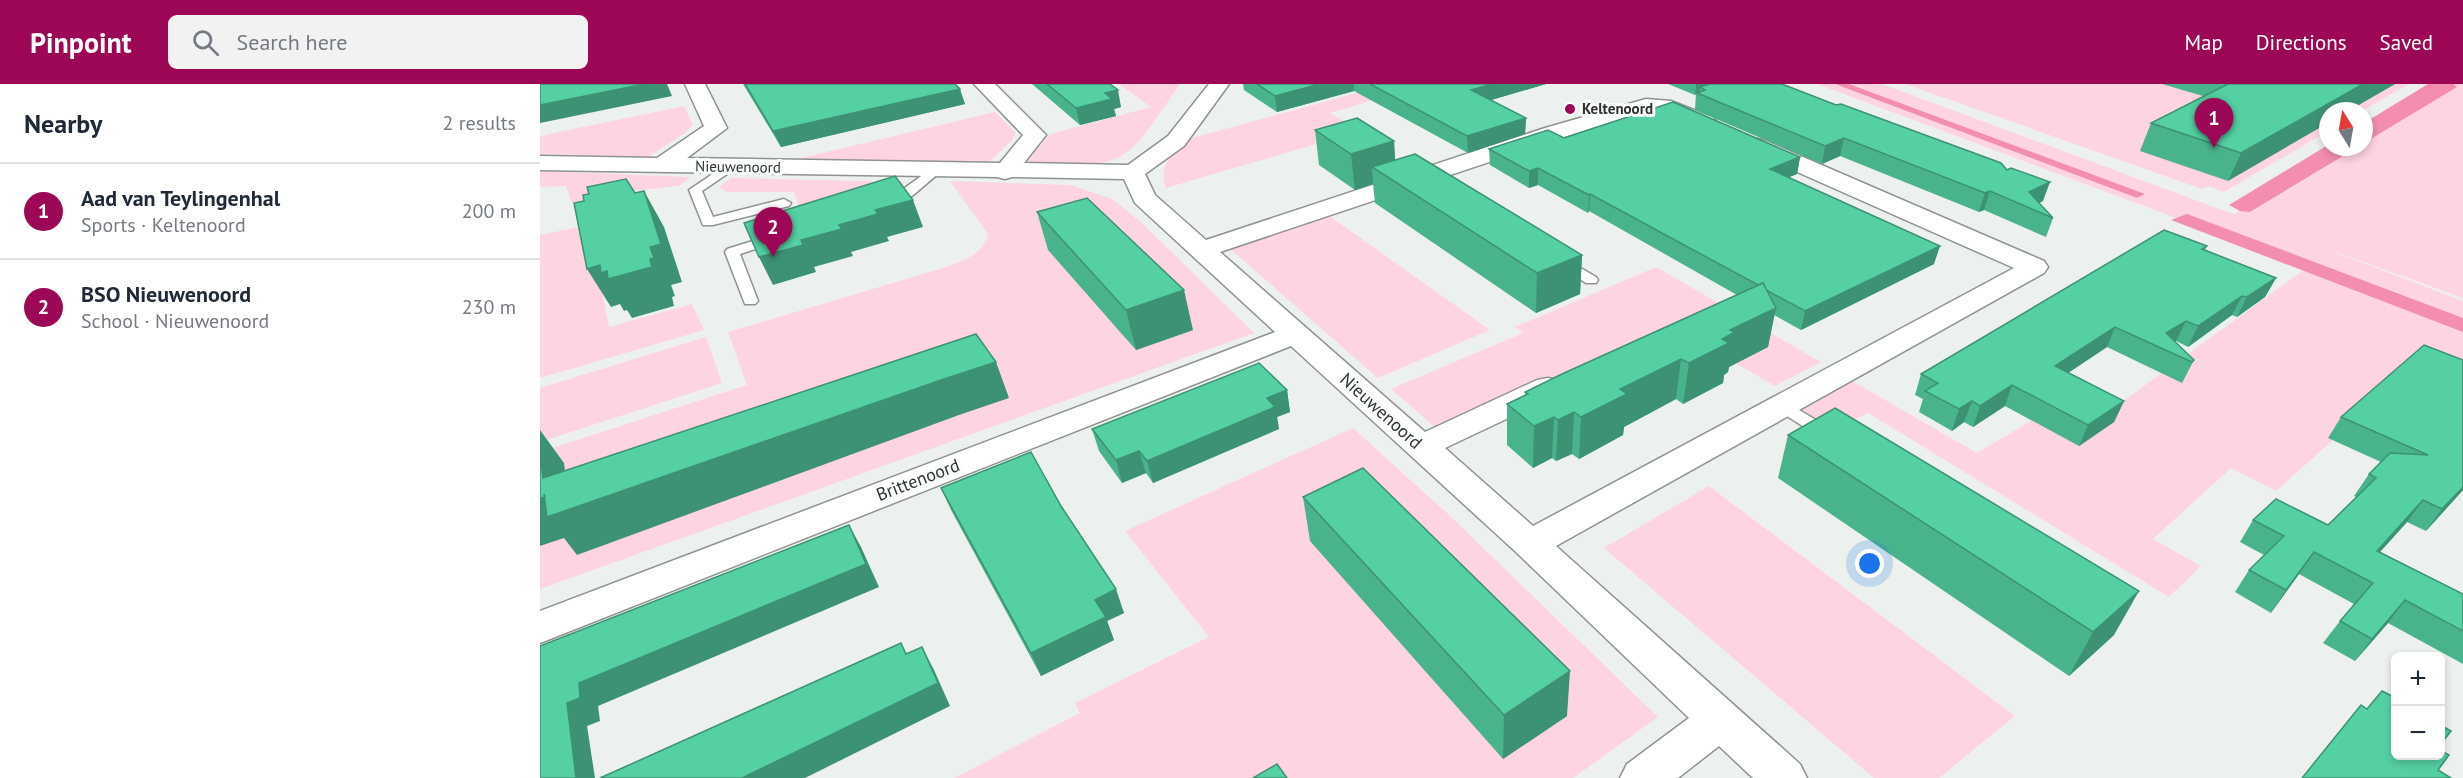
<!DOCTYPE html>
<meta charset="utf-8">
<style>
:root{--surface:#fff;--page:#f2f2f3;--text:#1f2937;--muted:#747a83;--line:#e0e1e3;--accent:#9c0855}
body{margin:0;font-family:"PT Sans",sans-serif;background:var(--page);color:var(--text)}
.controls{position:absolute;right:18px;bottom:18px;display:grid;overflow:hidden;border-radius:9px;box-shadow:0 3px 9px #0003}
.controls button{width:54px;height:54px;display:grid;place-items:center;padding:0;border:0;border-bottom:2px solid var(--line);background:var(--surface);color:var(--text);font:30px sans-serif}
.compass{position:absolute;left:1779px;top:18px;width:54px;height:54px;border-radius:50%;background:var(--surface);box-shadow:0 3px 9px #0003;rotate:349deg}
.you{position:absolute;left:1330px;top:480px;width:21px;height:21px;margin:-15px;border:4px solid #fff;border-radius:50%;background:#1a73e8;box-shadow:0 0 0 9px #1a73e833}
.badge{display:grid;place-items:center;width:39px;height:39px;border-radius:50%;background:var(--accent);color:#fff;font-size:20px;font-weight:700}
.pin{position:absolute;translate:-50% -50px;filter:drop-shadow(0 2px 3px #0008)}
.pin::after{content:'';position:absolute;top:32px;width:21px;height:18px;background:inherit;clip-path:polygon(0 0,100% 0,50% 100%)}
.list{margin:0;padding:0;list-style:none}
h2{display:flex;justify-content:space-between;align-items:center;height:78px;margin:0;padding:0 24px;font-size:26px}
h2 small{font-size:20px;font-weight:400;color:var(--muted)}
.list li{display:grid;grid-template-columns:39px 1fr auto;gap:18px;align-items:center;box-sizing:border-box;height:96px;padding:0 24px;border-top:2px solid var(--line)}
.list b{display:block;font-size:22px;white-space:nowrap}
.list p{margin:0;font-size:20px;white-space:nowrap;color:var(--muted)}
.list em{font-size:20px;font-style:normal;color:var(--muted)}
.icon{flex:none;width:33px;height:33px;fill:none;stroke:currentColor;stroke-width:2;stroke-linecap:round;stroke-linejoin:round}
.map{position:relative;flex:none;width:1923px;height:694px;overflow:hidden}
header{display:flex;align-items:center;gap:36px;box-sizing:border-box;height:84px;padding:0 30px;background:var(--accent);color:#fff}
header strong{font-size:28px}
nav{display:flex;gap:33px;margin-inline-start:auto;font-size:21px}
.search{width:420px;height:54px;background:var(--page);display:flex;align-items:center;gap:15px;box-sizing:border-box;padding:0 21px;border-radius:9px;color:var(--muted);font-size:22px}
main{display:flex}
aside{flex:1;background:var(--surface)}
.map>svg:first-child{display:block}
.green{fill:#ffd4e1}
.water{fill:#f38eb1}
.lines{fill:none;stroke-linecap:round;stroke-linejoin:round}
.lane-casing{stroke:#8e9391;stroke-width:3}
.street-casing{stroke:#8e9391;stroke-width:3}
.lane{fill:#fff;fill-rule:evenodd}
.street{fill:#fff;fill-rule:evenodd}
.wall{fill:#49b38c}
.shaded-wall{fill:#3c9272}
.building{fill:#55d0a3;stroke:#3c9272;stroke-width:1.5}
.poi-dot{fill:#9c0855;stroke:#f9fefc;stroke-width:2}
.labels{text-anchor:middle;stroke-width:6;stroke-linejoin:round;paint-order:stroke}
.far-poi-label{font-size:15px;font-weight:bold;fill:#303231;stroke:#f9fefc;text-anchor:start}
.far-street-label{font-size:15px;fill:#303231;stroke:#f9fefc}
.street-label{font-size:18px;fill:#303231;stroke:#f9fefc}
</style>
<header>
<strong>Pinpoint</strong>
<div class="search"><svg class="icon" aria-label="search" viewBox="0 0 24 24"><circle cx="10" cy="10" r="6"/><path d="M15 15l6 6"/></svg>Search here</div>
<nav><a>Map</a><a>Directions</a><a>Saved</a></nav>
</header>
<main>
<aside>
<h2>Nearby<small>2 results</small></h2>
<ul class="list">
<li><span class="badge">1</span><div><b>Aad van Teylingenhal</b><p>Sports · Keltenoord</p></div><em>200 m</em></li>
<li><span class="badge">2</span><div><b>BSO Nieuwenoord</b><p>School · Nieuwenoord</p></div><em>230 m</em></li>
</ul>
</aside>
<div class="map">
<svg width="1923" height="694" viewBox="0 0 1923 694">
<rect width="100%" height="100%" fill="#ecf1ee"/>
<!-- green -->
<g class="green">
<path d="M 579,0 L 640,0 C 625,20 602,61 581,72 C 553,87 514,82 484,82 L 510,50 L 611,23 Z"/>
<path d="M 850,0 L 888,0 L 790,29 L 821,47 L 626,104 C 618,84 630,73 641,57 Z"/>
<polygon points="1277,0 1295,0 1597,114 1604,110 1309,0 1342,0 1693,130 1700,127 1711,128 1818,63 1824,63 1824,59 1916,3 1914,0 1923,0 1923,214 1763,156 1923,217 1923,279 1893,267 1736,407 1691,384 1613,455 1661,482 1629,513 1328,329 1295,346 1257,322 1307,294 1437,369 1543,306 1575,323 1768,183"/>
<polygon points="1365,0 1869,0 1822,27 1788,27 1788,47 1684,108 1668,102 1662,105"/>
<polygon points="144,22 153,40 145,49 108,73 0,70 0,52"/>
<polygon points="455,28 476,49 471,57 446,81 253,76"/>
<polygon points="0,87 151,93 139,102 91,107 32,119 26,102 0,103"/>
<polygon points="191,94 365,98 355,108 264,136 254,108 186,108 179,103"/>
<path d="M 410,97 L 531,101 L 572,115 L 603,140 L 714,249 L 0,505 L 0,368 L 207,301 L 188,248 L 403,184 C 422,177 442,172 448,150 Z"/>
<polygon points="784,128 950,246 838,294 688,163"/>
<polygon points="49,141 69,243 152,220 164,246 0,294 0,151"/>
<polygon points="1116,183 1281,278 1235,302 1144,249 912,358 851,305 983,249 975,243"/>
<polygon points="166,253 182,299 0,358 0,304"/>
<polygon points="813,344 909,431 1118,633 1033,694 414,694 540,629 535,619 669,553 585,447"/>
<polygon points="1169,402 1475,632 1399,694 1334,694 1064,464"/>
</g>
<!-- water -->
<g class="water">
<polygon points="1295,0 1309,0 1605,110 1597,114"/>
<polygon points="1888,0 1914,0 1917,3 1824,59 1824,39"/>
<polygon points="1788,61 1788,63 1818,63 1710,128 1700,127 1689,121"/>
<polygon points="1647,130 1923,234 1923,248 1631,136"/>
</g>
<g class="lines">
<defs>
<g id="lane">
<polygon points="189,79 195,83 193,86 162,107 173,133 244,115 251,119 249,122 173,141 163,141 149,106"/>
<polygon points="395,82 399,83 401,86 399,89 372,112 344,121 337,117 339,114 362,106"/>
<polygon points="235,150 242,154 240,157 200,170 218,217 215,220 205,220 185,168 187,165"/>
<polygon points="1020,172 1056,193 1058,196 1056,199 1046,199 1015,179 1013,176 1015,173"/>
<polygon points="1242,316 1295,347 1298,351 1295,355 1283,355 1236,325 1233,321 1236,317"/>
</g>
<polygon id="street" points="145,0 165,0 187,44 147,74 460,79 483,51 434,0 455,0 506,51 484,79 588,81 628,52 669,0 689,0 644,62 605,90 615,111 666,156 1005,44 1106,15 1131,17 1174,34 1177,39 1174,44 1166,45 1121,27 1107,27 1021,54 680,168 885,348 997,296 1008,294 1019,296 1024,303 1019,310 905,364 993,442 1474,184 1210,67 1207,62 1210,57 1218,55 1226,57 1504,177 1508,183 1504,189 1016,462 1260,680 1267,694 1213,694 1179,662 1138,694 1080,694 1087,680 1149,634 977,469 751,262 0,559 0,527 735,248 595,119 584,95 472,93 465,95 457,93 0,86 0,72 117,74 164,42"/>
</defs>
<!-- lane casing -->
<use href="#lane" class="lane-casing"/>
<!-- street casing -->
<use href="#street" class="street-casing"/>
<!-- lane -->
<use href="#lane" class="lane"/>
<!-- street -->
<use href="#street" class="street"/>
</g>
<!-- wall -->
<g class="wall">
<polygon points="203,0 415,0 425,20 241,63"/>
<polygon points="492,0 570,0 581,23 574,25 576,32 540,41"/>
<polygon points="703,0 1006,0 951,16 986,34 985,50 928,69 814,7 737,28 704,6"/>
<polygon points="1128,0 1242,0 1467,86 1503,117 1499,119 1513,134 1506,153 1444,126 1439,128 1300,72 1282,80 1155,26 1156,10 1155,11"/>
<polygon points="1622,0 1855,0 1808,27 1788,27 1688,97 1600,67 1611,39 1663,12"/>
<polygon points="775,46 854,57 855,76 1042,171 1040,210 996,229 835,119 833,100 815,106 779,81"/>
<polygon points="1024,54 1260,73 1257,90 1249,93 1394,180 1261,246 1234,231 1228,263 1189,283 1188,288 1184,291 1183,299 1143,320 1136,315 1084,343 1083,351 1039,375 1032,370 1016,377 1012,374 993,384 967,361 967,320 985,311 985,308 1197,211 1049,127 1048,129 998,101 989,104 950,81 949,65"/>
<polygon points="497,128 653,246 596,266 508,166"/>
<polygon points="1667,162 1665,166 1736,194 1725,213 1697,233 1692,231 1648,263 1636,257 1635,258 1654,276 1642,299 1567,263 1528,289 1584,317 1574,338 1539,362 1465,322 1433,343 1424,338 1412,347 1379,328 1383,315 1375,311 1381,290"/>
<polygon points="1923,276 1923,406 1886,447 1867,438 1840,468 1923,510 1923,580 1848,539 1815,577 1783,559 1800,537 1814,520 1759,490 1731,529 1695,508 1709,486 1724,471 1700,458 1713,436 1788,441 1817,413 1814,412 1829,390 1841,378 1788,354 1801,333"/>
<polygon points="747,306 750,328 737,333 739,345 613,399 606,389 582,399 559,367 552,345"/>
<polygon points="1248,351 1574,551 1529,592 1238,394"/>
<polygon points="401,404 521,422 584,529 567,537 574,556 501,592 411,426"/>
<polygon points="763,413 1027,632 963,675 770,457"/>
</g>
<!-- shaded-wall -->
<g class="shaded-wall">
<polygon points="105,0 127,0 132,12 0,39 0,21"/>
<polygon points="780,0 814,0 814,7 737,28 735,12"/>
<polygon points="952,0 1006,0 931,22 931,6"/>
<polygon points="1156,0 1187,0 1165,6 1160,3 1159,10 1157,9 1155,11"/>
<polygon points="1823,0 1855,0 1808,27 1788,27 1788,39 1688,97 1701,69"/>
<polygon points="420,5 425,20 241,63 233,47"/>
<polygon points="578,6 581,23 574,25 576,32 540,41 536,24 565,9"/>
<polygon points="986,34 985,50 928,69 927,52"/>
<polygon points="1304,54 1300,72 1282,80 1285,62"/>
<polygon points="854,57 856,92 832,83 833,100 815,106 811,70"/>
<polygon points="1260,73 1257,90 1228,102 1230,85"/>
<polygon points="998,84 998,101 989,104 989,87"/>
<polygon points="1510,98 1503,117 1489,124 1489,108"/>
<polygon points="104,107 124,143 142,198 131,201 135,212 132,213 134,222 92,234 87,226 84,227 80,220 71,223 47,185 60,181 110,175"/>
<polygon points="1450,107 1444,126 1439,128 1445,109"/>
<polygon points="1050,110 1049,127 1048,129 1049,111"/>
<polygon points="373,116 383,143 347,153 349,157 311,168 313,172 274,183 276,188 233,201 219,173 335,126"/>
<polygon points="1400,162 1394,180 1261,246 1265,227"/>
<polygon points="1042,171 1040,210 996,229 997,189"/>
<polygon points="1736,194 1725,213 1697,233 1707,213"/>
<polygon points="644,206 653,246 596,266 586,226"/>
<polygon points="1702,212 1692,231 1648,263 1658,242"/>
<polygon points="1236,224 1228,263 1189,283 1188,288 1184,291 1183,299 1143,320 1149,279 1182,255 1190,246"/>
<polygon points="1646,237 1636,257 1623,265 1626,249"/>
<polygon points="1575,243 1567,263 1507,303 1515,282"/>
<polygon points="1141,275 1136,315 1084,343 1083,351 1039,375 1041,333 1080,305"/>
<polygon points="456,278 469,314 419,331 37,471 24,454 0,462 0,414 3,394 0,371 0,346 24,379 30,425 404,295"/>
<polygon points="1472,301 1465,322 1433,343 1440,322"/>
<polygon points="747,306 750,328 737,333 739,345 613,399 607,377 727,314"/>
<polygon points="1432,317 1424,338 1412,347 1419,325"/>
<polygon points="1584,317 1574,338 1539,362 1548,341"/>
<polygon points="1034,328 1032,370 1016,377 1018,336"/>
<polygon points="1014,333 1012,374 993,384 994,342"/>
<polygon points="599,367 606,389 582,399 576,376"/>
<polygon points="1923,403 1923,406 1886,447 1902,425"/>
<polygon points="1883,416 1867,438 1821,489 1837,467"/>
<polygon points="309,441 321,463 339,503 58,622 60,637 47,642 55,694 36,694 27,619 39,599"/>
<polygon points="1774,468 1759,490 1731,529 1746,506"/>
<polygon points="576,505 584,529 567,537 574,556 501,592 491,569 555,516"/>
<polygon points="1599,507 1574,551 1529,592 1553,548"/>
<polygon points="1865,516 1848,539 1815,577 1832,555"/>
<polygon points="382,563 394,586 410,622 265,694 202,694"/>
<polygon points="1030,587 1027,632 963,675 964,631"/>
</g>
<!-- building -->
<g class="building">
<polygon points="0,0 105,0 0,21"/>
<polygon points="205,0 415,0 420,5 233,47"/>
<polygon points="507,0 570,0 578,6 565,9 572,15 536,24"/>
<polygon points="717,0 780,0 735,12"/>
<polygon points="830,0 952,0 931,6 986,34 927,52"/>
<polygon points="1170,0 1242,0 1296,21 1301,20 1461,79 1467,86 1471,84 1510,98 1489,108 1513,134 1450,107 1445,109 1304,54 1285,62 1157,9 1165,6 1160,3"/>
<polygon points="1688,0 1823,0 1701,69 1611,39"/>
<polygon points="1133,18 1260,73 1230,85 1400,162 1265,227 1226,206 1223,199 1218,201 1050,110 1049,111 998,84 989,87 949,65 1008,46 1024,54"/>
<polygon points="817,34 854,57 811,70 775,46"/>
<polygon points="875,70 1042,171 997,189 832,83"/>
<polygon points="355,92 373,116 335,126 338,130 299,141 302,145 261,156 263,161 219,173 204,139"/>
<polygon points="86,95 95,109 104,107 121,160 110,163 114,174 110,175 112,183 68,195 67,187 61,189 60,181 47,185 34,119 44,117 43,111 49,110 47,103"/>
<polygon points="547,114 644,206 586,226 497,128"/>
<polygon points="1624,146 1667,162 1662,165 1736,194 1707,213 1702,212 1658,242 1646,237 1626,249 1654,276 1652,278 1575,243 1515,282 1584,317 1548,341 1472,301 1440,322 1432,317 1419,325 1385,307 1398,299 1381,290"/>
<polygon points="1223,199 1236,224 1190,246 1195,248 1182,255 1189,259 1149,279 1141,275 1080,305 1087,310 1041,333 1034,328 1018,336 1014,333 994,342 967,320 988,310 985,308 1022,290"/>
<polygon points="436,250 456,278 404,295 7,433 4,410 5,413 0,414 0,371 3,394"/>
<polygon points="1884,261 1923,276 1923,403 1902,425 1883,416 1837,467 1923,510 1923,547 1865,516 1832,555 1800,537 1833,499 1774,468 1746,506 1709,486 1744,452 1713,436 1736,415 1788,441 1836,394 1829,390 1850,369 1888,371 1801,333"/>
<polygon points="719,279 747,306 727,314 735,323 607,377 599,367 576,376 552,345"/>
<polygon points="1295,324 1599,507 1553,548 1248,351"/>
<polygon points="491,368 521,422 576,505 555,516 566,533 491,569 401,404"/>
<polygon points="823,384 1030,587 964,631 763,413"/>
<polygon points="309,441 326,480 39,599 40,614 27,619 36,694 0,694 0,562"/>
<polygon points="361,559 366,570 382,563 398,599 202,694 60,694"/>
<polygon points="1842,607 1856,614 1856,672 1900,672 1900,666 1909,671 1898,686 1911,694 1762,694 1821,621 1827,625"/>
<polygon points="1900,641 1911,647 1900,661"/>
<polygon points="737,680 747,694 713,694"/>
</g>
<!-- markers -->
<circle class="poi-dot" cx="1030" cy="25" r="6"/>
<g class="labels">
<!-- far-poi labels -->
<g class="far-poi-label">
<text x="1042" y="30">Keltenoord</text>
</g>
<!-- far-street labels -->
<g class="far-street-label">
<text transform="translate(198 83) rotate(1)" y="5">Nieuwenoord</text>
</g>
<!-- street labels -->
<g class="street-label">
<text transform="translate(841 327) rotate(42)" y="6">Nieuwenoord</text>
<text transform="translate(378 396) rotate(-21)" y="6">Brittenoord</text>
</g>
</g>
</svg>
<div class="controls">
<button>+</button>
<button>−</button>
</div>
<svg class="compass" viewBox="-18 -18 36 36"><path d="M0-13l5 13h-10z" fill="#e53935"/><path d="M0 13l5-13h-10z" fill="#747a83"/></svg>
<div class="you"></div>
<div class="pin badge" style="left:1674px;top:64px">1</div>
<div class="pin badge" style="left:233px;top:173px">2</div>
</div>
</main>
